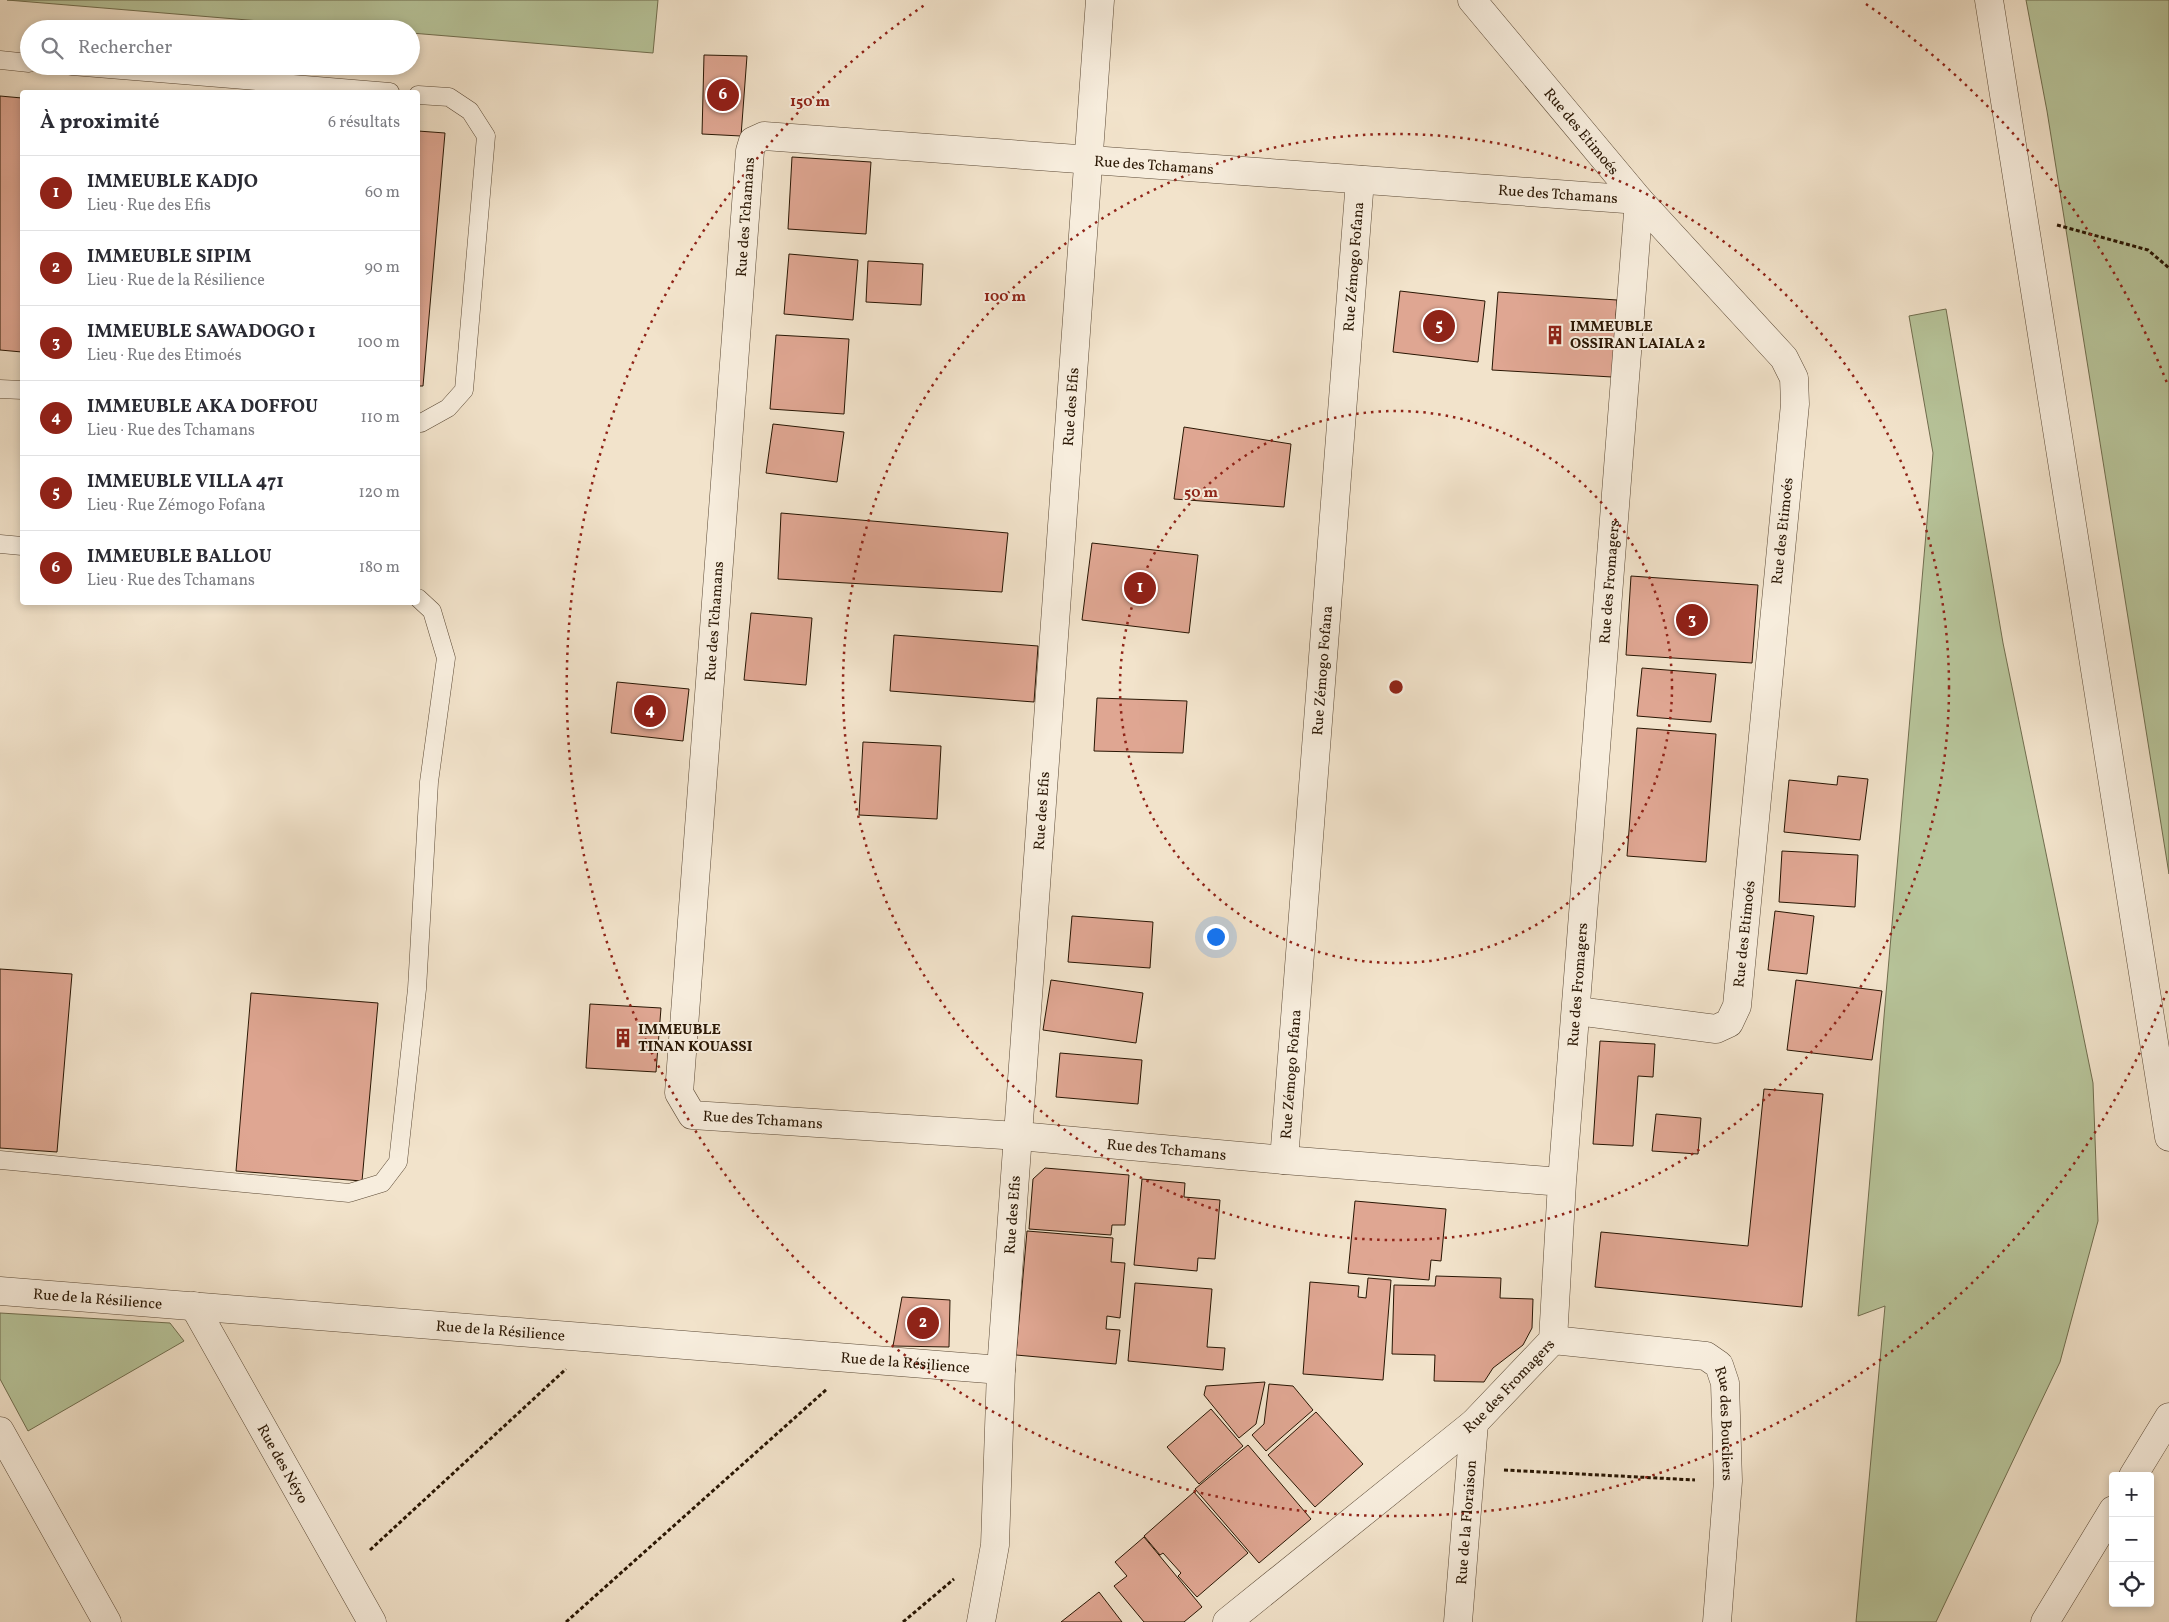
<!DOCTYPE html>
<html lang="fr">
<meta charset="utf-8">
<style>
:root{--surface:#fff;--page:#f7f7f7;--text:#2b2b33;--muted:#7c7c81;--line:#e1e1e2;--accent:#8f2418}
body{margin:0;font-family:Vollkorn,serif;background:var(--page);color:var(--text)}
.controls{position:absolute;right:15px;bottom:15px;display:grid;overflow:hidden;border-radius:5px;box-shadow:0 2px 8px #0003}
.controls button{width:45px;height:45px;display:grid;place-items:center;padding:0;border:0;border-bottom:1px solid var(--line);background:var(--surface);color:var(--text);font:25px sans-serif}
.you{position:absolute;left:1215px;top:936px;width:18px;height:18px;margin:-12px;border:4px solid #fff;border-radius:50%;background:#1a73e8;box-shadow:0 0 0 8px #1a73e833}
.badge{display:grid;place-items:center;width:32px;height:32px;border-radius:50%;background:var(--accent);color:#fff;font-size:16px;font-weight:700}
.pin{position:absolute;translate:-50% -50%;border:2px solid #fff;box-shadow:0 1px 5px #0006}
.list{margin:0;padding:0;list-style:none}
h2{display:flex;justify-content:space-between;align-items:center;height:65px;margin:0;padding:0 20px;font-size:21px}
h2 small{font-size:16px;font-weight:400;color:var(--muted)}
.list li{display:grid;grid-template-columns:32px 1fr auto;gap:15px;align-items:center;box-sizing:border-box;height:75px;padding:0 20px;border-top:1px solid var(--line)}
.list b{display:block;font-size:19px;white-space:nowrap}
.list p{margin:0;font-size:16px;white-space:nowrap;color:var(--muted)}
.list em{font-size:16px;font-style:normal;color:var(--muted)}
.icon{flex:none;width:28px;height:28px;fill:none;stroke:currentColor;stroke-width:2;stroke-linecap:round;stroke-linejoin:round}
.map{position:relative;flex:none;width:2169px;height:1622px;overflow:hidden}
.search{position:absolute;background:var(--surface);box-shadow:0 2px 8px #0003;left:20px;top:20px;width:400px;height:55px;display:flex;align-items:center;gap:12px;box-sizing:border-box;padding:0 18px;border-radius:28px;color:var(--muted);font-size:19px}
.panel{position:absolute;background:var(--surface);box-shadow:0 2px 8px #0003;left:20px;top:90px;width:400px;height:515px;border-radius:5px}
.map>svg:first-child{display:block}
.green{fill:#b7c49a;stroke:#706d4e}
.building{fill:#dfa692;stroke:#291603}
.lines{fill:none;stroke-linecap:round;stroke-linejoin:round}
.service-casing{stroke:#5b4935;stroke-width:19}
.minor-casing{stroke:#5b4935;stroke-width:29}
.path{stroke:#291603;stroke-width:3;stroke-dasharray:4 2.5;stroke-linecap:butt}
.service{stroke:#f7eddd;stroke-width:18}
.minor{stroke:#f7eddd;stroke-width:28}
.ring{fill:none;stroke:#8f2418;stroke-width:2.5;stroke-dasharray:2.5 5}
.labels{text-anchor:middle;stroke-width:4;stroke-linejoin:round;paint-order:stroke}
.street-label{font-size:15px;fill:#291603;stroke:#f7eddd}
.poi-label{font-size:15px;font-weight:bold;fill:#291603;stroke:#f7eddd;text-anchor:start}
.centre{fill:#8f2418;stroke:#f7eddd;stroke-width:2.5}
.ring-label{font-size:15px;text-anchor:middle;font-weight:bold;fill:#8f2418;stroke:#f7eddd;stroke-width:4;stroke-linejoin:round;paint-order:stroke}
</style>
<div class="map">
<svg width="2169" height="1622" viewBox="0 0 2169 1622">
<rect width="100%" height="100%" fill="#f2e3cb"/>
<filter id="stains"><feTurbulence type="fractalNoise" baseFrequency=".004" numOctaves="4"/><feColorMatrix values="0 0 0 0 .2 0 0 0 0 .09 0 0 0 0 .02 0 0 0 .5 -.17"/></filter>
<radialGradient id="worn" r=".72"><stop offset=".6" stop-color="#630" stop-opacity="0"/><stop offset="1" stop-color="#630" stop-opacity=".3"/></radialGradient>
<!-- green -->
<g class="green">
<polygon points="7,0 658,0 653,53 411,33 411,29 356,29"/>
<polygon points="2026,0 2169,0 2169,874 2047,111"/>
<polygon points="1946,309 2003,643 2093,1083 2098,1221 2060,1362 1936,1622 1856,1622 1885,1306 1858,1316 1933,453 1909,316"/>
<polygon points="0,1313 170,1323 184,1341 28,1431 0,1379"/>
</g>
<!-- building -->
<g class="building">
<polygon points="704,55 747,56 741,136 702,134"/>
<polygon points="0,96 22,98 22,352 0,350"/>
<polygon points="418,131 445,133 423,386 418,386"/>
<polygon points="792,157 871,162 866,234 788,229"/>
<polygon points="789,254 858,260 853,320 784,314"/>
<polygon points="868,261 923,264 921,305 866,302"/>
<polygon points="1400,291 1485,301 1478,362 1393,352"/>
<polygon points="1498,292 1617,300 1612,377 1492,370"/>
<polygon points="776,335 849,339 844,414 770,409"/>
<polygon points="773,424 844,432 837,482 766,473"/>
<polygon points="1184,427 1291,444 1284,507 1174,499"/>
<polygon points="781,513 1008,533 1002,592 778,579"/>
<polygon points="1092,543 1198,555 1189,633 1082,620"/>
<polygon points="1631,576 1758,585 1752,663 1626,655"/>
<polygon points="751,613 812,618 806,685 744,680"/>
<polygon points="894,635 1038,646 1034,702 890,691"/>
<polygon points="1642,668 1716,674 1711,722 1637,716"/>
<polygon points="617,682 689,689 683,741 611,733"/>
<polygon points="1097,698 1187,701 1183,753 1094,751"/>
<polygon points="1637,728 1716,734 1706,862 1627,856"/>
<polygon points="863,742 941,746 937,819 859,815"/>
<polygon points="1838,776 1868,779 1860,840 1784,832 1789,780 1837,785"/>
<polygon points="1782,851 1858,855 1855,907 1779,902"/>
<polygon points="1775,911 1814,916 1807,974 1768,970"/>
<polygon points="1072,916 1153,922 1150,968 1068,962"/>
<polygon points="0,969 72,974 57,1152 0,1148"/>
<polygon points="1051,980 1143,993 1136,1043 1043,1030"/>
<polygon points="1796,980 1882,991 1872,1060 1787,1050"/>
<polygon points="251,993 378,1003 362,1181 236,1171"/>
<polygon points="590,1004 661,1008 656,1072 586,1068"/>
<polygon points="1600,1041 1655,1044 1653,1077 1638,1076 1633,1146 1593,1144"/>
<polygon points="1060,1053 1142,1060 1138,1104 1056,1097"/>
<polygon points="1764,1089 1823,1094 1802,1307 1595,1287 1601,1232 1748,1246"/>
<polygon points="1656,1114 1701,1118 1698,1154 1652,1151"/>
<polygon points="1045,1168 1129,1175 1125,1225 1112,1225 1111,1235 1029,1229 1033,1179"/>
<polygon points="1142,1179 1185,1183 1184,1197 1220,1200 1215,1259 1198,1258 1197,1271 1134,1265"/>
<polygon points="1355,1201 1446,1209 1441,1261 1431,1260 1429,1280 1348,1273"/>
<polygon points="1027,1231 1113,1238 1111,1262 1125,1263 1120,1318 1107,1316 1106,1329 1120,1330 1116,1364 1016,1355"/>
<polygon points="1436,1276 1501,1278 1500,1298 1533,1299 1532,1328 1523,1345 1493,1368 1484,1382 1434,1381 1435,1355 1392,1354 1394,1285 1435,1286"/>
<polygon points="1368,1278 1391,1280 1383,1380 1303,1374 1310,1282 1359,1286 1358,1297 1366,1298"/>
<polygon points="1135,1283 1212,1289 1207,1347 1225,1348 1223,1370 1128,1361"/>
<polygon points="902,1297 950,1300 949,1347 893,1346"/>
<polygon points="1265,1382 1256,1424 1239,1438 1204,1395 1206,1386"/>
<polygon points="1269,1384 1293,1386 1313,1410 1266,1451 1252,1435 1264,1424"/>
<polygon points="1211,1409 1243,1446 1199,1484 1167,1447"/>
<polygon points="1316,1412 1363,1464 1315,1507 1268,1455"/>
<polygon points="1248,1445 1311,1519 1259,1563 1195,1489"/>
<polygon points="1194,1492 1248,1553 1197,1597 1178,1576 1181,1573 1163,1553 1160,1555 1144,1536"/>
<polygon points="1144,1537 1202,1607 1184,1622 1144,1622 1114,1586 1127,1576 1115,1562"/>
<polygon points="1099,1592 1122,1622 1061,1622"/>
</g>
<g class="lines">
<defs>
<g id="service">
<polyline points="0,60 29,63"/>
<polyline points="72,66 390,92"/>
<polyline points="418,95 449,97 470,111 486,136 464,390 448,408 421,423 418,423"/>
<polyline points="0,389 22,390"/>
<polyline points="0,544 22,546"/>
<polyline points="0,1160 349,1193 382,1183 398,1162 417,989 429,782 446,658 432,611 418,598"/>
</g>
<g id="minor">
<path id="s1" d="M 1472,0 L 1639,200 L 1784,358 L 1794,378 L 1795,404 L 1737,1006 L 1729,1023 L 1716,1029 L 1577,1011"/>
<polyline points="1989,0 2169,1137"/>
<path id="s2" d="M 1284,1160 L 1360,180"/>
<path id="s3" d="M 0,1291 L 1001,1370"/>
<path id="s4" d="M 194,1306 L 372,1622"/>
<path id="s5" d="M 1553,1340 L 1706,1356 L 1719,1365 L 1725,1383 L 1728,1481 L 1717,1622"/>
<polyline points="0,1431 107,1622"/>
<polyline points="2133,1476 2169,1417"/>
<path id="s6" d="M 981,1622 L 995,1545 L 1001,1370 L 1100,0"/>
<path id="s7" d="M 1227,1622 L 1474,1423 L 1553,1340 L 1562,1182 L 1639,200 L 764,136 L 753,141 L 750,151 L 679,1093 L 692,1115 L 1019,1136 L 1284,1160 L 1562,1182"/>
<path id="s8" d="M 1458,1622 L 1474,1423"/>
<polyline points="2045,1622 2113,1510"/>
</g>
</defs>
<!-- service casing -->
<use href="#service" class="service-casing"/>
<!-- minor casing -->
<use href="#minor" class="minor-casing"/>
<!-- path -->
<g class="path">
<polyline points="2057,225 2148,250 2169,268"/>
<polyline points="1504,1470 1695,1480"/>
<polyline points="370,1550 566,1369"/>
<polyline points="566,1622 827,1389"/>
<polyline points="903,1622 954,1579"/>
</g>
<!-- service -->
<use href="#service" class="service"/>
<!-- minor -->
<use href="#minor" class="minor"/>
</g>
<!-- distance rings -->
<g class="ring">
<circle cx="1396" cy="687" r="276"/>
<circle cx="1396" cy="687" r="553"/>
<path d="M2167 991A829 829 0 1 1 926 4M1866 4A829 829 0 0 1 2167 383"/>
</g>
<!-- icons -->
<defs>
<symbol id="building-bare" viewBox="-9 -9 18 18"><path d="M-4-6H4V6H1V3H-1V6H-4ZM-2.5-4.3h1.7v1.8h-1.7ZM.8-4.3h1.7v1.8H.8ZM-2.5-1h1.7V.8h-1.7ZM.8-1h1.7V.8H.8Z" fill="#8f2418" stroke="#f7eddd" stroke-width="2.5" paint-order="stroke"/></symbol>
</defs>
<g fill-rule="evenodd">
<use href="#building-bare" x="1541" y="321" width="28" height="28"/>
<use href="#building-bare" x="609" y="1024" width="28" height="28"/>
</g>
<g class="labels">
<!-- street labels -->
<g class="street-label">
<text dy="5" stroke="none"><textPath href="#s1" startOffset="171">Rue des Etimoés</textPath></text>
<text transform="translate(1154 165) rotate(4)" y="5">Rue des Tchamans</text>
<text transform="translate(1558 194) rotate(4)" y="5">Rue des Tchamans</text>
<text transform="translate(745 217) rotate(-86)" y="5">Rue des Tchamans</text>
<text dy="5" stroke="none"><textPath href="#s2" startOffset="896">Rue Zémogo Fofana</textPath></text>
<text dy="5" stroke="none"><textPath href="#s6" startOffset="1219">Rue des Efis</textPath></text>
<text transform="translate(1782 531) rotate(-84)" y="5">Rue des Etimoés</text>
<text dy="5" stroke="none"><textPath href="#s7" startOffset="1192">Rue des Fromagers</textPath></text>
<text transform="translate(714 621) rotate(-86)" y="5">Rue des Tchamans</text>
<text dy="5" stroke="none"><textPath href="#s2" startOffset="491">Rue Zémogo Fofana</textPath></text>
<text dy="5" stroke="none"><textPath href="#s6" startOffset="814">Rue des Efis</textPath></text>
<text transform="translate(1744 934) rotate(-84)" y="5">Rue des Etimoés</text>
<text dy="5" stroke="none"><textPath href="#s7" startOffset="788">Rue des Fromagers</textPath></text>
<text dy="5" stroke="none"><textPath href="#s2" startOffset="86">Rue Zémogo Fofana</textPath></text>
<text dy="5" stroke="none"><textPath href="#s7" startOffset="3516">Rue des Tchamans</textPath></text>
<text dy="5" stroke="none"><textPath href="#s7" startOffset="3921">Rue des Tchamans</textPath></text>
<text dy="5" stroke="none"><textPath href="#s6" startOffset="409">Rue des Efis</textPath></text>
<text dy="5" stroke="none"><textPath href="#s3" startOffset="98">Rue de la Résilience</textPath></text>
<text dy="5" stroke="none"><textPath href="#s3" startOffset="502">Rue de la Résilience</textPath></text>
<text dy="5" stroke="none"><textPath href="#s3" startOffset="908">Rue de la Résilience</textPath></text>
<text dy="5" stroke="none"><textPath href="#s7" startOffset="368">Rue des Fromagers</textPath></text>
<text dy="5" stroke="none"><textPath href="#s5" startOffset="229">Rue des Boucliers</textPath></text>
<text dy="5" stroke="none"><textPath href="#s4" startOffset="181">Rue des Néyo</textPath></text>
<text dy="5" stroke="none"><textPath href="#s8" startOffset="100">Rue de la Floraison</textPath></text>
</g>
<!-- poi labels -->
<g class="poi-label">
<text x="1570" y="331">IMMEUBLE<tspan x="1570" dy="17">OSSIRAN LAIALA 2</tspan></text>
<text x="638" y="1034">IMMEUBLE<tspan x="638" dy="17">TINAN KOUASSI</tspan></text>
</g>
</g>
<circle cx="1396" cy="687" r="8" class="centre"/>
<g class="ring-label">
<text x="810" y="106">150 m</text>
<text x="1005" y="301">100 m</text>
<text x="1201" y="497">50 m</text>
</g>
<rect width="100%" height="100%" filter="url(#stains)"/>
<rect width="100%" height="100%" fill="url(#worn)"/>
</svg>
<div class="controls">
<button>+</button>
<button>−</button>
<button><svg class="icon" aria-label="locate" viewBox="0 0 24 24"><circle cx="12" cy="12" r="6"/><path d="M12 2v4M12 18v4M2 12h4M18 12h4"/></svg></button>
</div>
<div class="you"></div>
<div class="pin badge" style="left:1140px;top:588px">1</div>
<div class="pin badge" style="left:923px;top:1323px">2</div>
<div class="pin badge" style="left:1692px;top:620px">3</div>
<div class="pin badge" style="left:650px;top:711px">4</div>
<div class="pin badge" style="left:1439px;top:326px">5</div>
<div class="pin badge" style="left:723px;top:95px">6</div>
<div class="search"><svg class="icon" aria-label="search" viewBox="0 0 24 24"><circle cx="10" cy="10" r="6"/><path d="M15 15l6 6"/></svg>Rechercher</div>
<section class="panel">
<h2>À proximité<small>6 résultats</small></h2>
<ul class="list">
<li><span class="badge">1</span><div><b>IMMEUBLE KADJO</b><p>Lieu · Rue des Efis</p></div><em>60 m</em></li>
<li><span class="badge">2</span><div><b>IMMEUBLE SIPIM</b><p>Lieu · Rue de la Résilience</p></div><em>90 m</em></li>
<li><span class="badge">3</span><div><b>IMMEUBLE SAWADOGO 1</b><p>Lieu · Rue des Etimoés</p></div><em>100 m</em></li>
<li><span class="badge">4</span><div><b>IMMEUBLE AKA DOFFOU</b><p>Lieu · Rue des Tchamans</p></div><em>110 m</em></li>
<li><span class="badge">5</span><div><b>IMMEUBLE VILLA 471</b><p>Lieu · Rue Zémogo Fofana</p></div><em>120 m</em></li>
<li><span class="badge">6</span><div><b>IMMEUBLE BALLOU</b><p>Lieu · Rue des Tchamans</p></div><em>180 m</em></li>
</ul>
</section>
</div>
